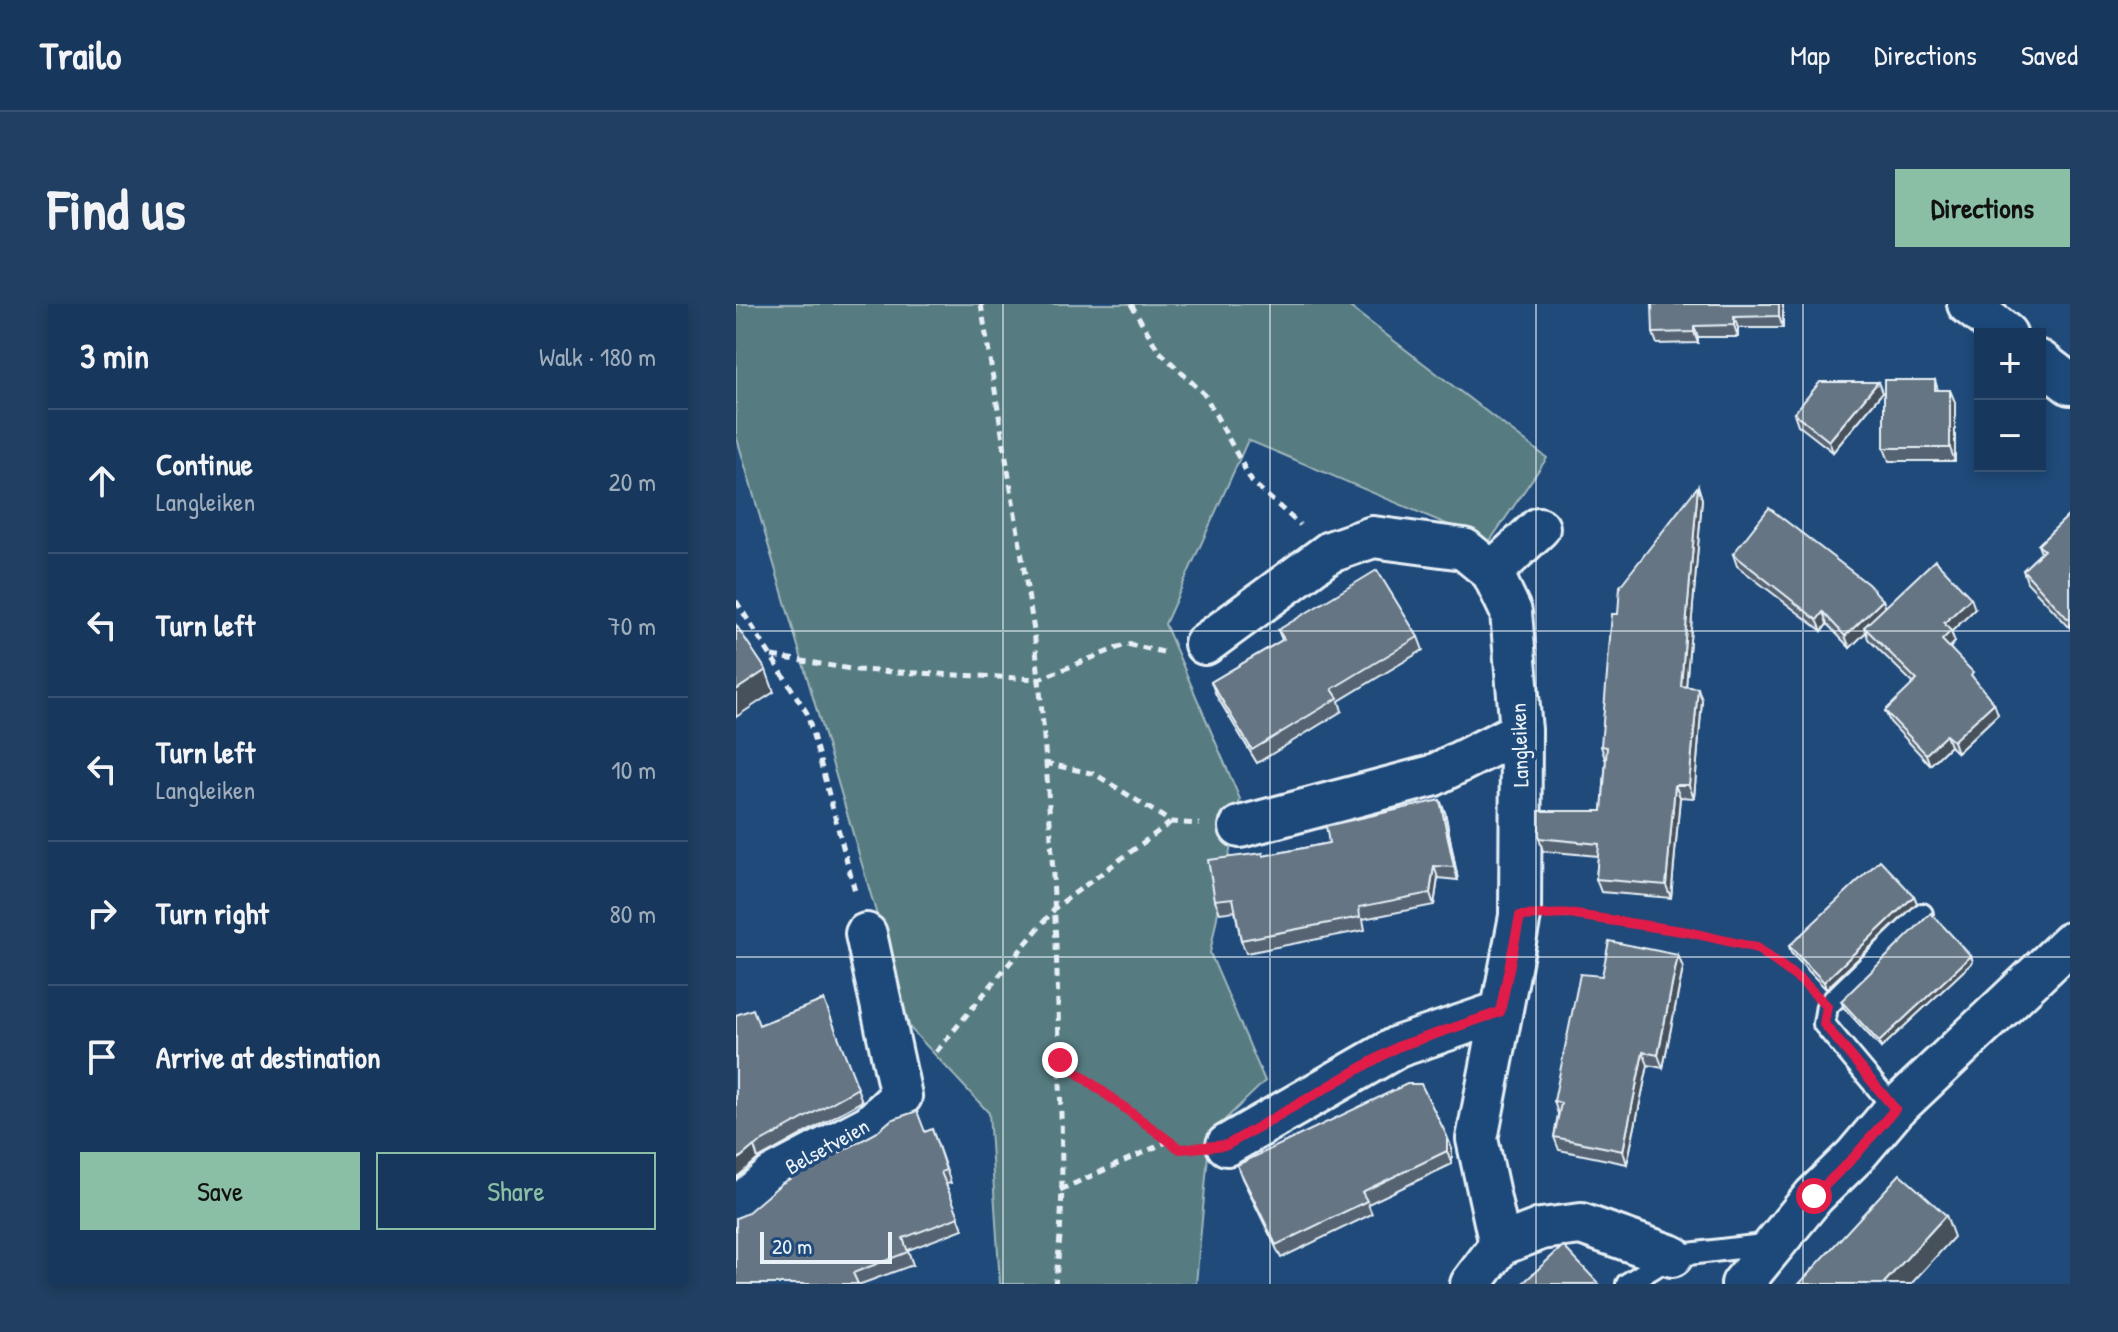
<!DOCTYPE html>
<meta charset="utf-8">
<style>
:root{--surface:#17385c;--page:#203f62;--text:#f1f3f6;--muted:#9eacbb;--line:#365272;--accent:#8abfa5}
body{margin:0;font-family:"Patrick Hand",sans-serif;background:var(--page);color:var(--text)}
.controls{position:absolute;right:24px;top:24px;display:grid;overflow:hidden;border-radius:0px;box-shadow:0 4px 12px #0003}
.controls button{width:72px;height:72px;display:grid;place-items:center;padding:0;border:0;border-bottom:2px solid var(--line);background:var(--surface);color:var(--text);font:40px sans-serif}
.scale{position:absolute;left:24px;bottom:20px;width:132px;box-sizing:border-box;padding-left:8px;border:4px solid #e8f1f8;border-top:0;font-size:22px;line-height:28px;white-space:nowrap;color:#e8f1f8;-webkit-text-stroke:6px #1f4a7a;paint-order:stroke}
.stop{position:absolute;width:24px;height:24px;margin:-18px;border:6px solid #e11d48;border-radius:50%;background:#fff}
.stop.end{background:#e11d48;border-color:#fff;box-shadow:0 2px 8px #0008}
.list{margin:0;padding:0;list-style:none}
h2{display:flex;justify-content:space-between;align-items:center;height:104px;margin:0;padding:0 32px;font-size:34px}
h2 small{font-size:26px;font-weight:400;color:var(--muted)}
.list li{display:grid;grid-template-columns:52px 1fr auto;gap:24px;align-items:center;box-sizing:border-box;height:144px;padding:0 32px;border-top:2px solid var(--line)}
.list b{display:block;font-size:30px;white-space:nowrap}
.list p{margin:0;font-size:26px;white-space:nowrap;color:var(--muted)}
.list em{font-size:26px;font-style:normal;color:var(--muted)}
.actions{display:flex;gap:16px;padding:24px 32px}
.actions a{flex:1;padding:18px 0;border:2px solid var(--accent);border-radius:0px;text-align:center;font-size:28px;color:var(--accent)}
.actions .main{background:var(--accent);color:#111}
.icon{flex:none;width:44px;height:44px;fill:none;stroke:currentColor;stroke-width:2;stroke-linecap:round;stroke-linejoin:round}
.map{position:relative;flex:none;width:1334px;height:980px;overflow:hidden;border-radius:0px}
header{display:flex;align-items:center;gap:48px;box-sizing:border-box;height:112px;padding:0 40px;background:var(--surface);border-bottom:2px solid var(--line)}
header strong{font-size:38px}
nav{display:flex;gap:44px;margin-inline-start:auto;font-size:28px}
.intro{display:flex;align-items:center;justify-content:space-between;box-sizing:border-box;height:192px;padding:0 48px}
h1{margin:0;font-size:56px}
.button{padding:20px 36px;border-radius:0px;background:var(--accent);color:#111;font-size:28px;font-weight:700}
main{display:flex;gap:48px;padding:0 48px}
aside{flex:1;background:var(--surface);border-radius:0px;box-shadow:0 4px 12px #0003}
.map>svg:first-child{display:block}
.green{fill:#577c81;stroke:#a0b6bc;stroke-width:2}
.lines{fill:none;stroke-linecap:round;stroke-linejoin:round}
.lane-casing{stroke:#e8f1f8;stroke-width:26}
.street-casing{stroke:#e8f1f8;stroke-width:46}
.path{stroke:#e8f1f8;stroke-width:5;stroke-dasharray:8 6;stroke-linecap:butt}
.lane{stroke:#1f4a7a;stroke-width:20}
.street{stroke:#1f4a7a;stroke-width:40}
.wall{fill:#576472;stroke:#e8f1f8;stroke-width:2}
.shaded-wall{fill:#47515c;stroke:#e8f1f8;stroke-width:2}
.building{fill:#657484;stroke:#e8f1f8;stroke-width:2}
.route{stroke:#e11d48;stroke-width:10}
.grid{fill:none;stroke:#e8f1f8;stroke-width:2;stroke-opacity:0.55}
.labels{text-anchor:middle;stroke-width:7;stroke-linejoin:round;paint-order:stroke}
.street-label{font-size:22px;fill:#e8f1f8;stroke:#1f4a7a}
</style>
<header>
<strong>Trailo</strong>
<nav><a>Map</a><a>Directions</a><a>Saved</a></nav>
</header>
<div class="intro"><h1>Find us</h1><a class="button">Directions</a></div>
<main>
<aside>
<h2>3 min<small>Walk · 180 m</small></h2>
<ul class="list">
<li><svg class="icon" aria-label="ahead" viewBox="0 0 24 24"><path d="M12 20V5M6 11l6-6 6 6"/></svg><div><b>Continue</b><p>Langleiken</p></div><em>20 m</em></li>
<li><svg class="icon" aria-label="left" viewBox="0 0 24 24"><path d="M17 20v-9H6M10 6l-5 5 5 5"/></svg><div><b>Turn left</b></div><em>70 m</em></li>
<li><svg class="icon" aria-label="left" viewBox="0 0 24 24"><path d="M17 20v-9H6M10 6l-5 5 5 5"/></svg><div><b>Turn left</b><p>Langleiken</p></div><em>10 m</em></li>
<li><svg class="icon" aria-label="right" viewBox="0 0 24 24"><path d="M7 20v-9h11M14 6l5 5-5 5"/></svg><div><b>Turn right</b></div><em>80 m</em></li>
<li><svg class="icon" aria-label="arrive" viewBox="0 0 24 24"><path d="M6 21V4h12l-3 4 3 4H6"/></svg><div><b>Arrive at destination</b></div></li>
</ul>
<div class="actions"><a class="main">Save</a><a>Share</a></div>
</aside>
<div class="map">
<svg width="1334" height="980" viewBox="0 0 1334 980">
<rect width="100%" height="100%" fill="#1f4a7a"/>
<filter id="ink" filterUnits="userSpaceOnUse"><feTurbulence type="fractalNoise" baseFrequency=".0125" numOctaves="2"/><feDisplacementMap in="SourceGraphic" scale="16" xChannelSelector="R" yChannelSelector="G"/><feConvolveMatrix kernelMatrix="1 2 1 2 8 2 1 2 1" color-interpolation-filters="sRGB"/></filter>
<g filter="url(#ink)">
<!-- green -->
<polygon class="green" points="0,0 610,0 811,154 753,238 512,136 429,320 504,495 474,649 529,777 474,830 460,980 264,980 253,809 174,724 0,131"/>
<g class="lines">
<defs>
<g id="lane">
<polyline points="1159,805 1088,720 1091,702 1186,610"/>
<polyline points="891,980 936,952 1035,940"/>
</g>
<g id="street">
<polyline points="1232,0 1270,30"/>
<polyline points="1304,57 1334,80"/>
<polyline points="756,268 803,224"/>
<polyline points="469,340 594,248 637,233 728,245 756,268 775,308 785,427 784,612 741,835 764,941"/>
<polyline points="504,523 696,472 785,427"/>
<polyline points="491,841 661,743 764,708"/>
<polyline points="0,904 37,872 134,821 165,792 130,630"/>
<polyline points="735,980 764,941 805,925 845,920 936,952"/>
<polyline points="1006,980 1078,892 1119,852 1159,805 1334,639"/>
</g>
</defs>
<!-- lane casing -->
<use href="#lane" class="lane-casing"/>
<!-- street casing -->
<use href="#street" class="street-casing"/>
<!-- path -->
<g class="path">
<path d="M 245,0 L 298,327 C 313,465 320,604 323,744 C 325,822 330,903 319,980"/>
<polyline points="395,0 422,46 469,91 516,178 564,221"/>
<polyline points="0,297 71,409 120,591"/>
<polyline points="36,352 121,366 303,375 391,340 427,348"/>
<polyline points="309,459 359,470 435,518 463,520"/>
<polyline points="825,610 952,628 1021,644 1068,679"/>
<polyline points="200,748 320,603 435,518"/>
<polyline points="324,756 444,845 450,844"/>
<polyline points="324,886 433,837"/>
</g>
<!-- lane -->
<use href="#lane" class="lane"/>
<!-- street -->
<use href="#street" class="street"/>
</g>
<!-- wall -->
<g class="wall">
<polygon points="1047,0 1047,24 1002,24 1002,33 962,33 962,39 921,40 917,29"/>
<polygon points="1199,76 1202,86 1219,98 1219,157 1153,157 1148,144"/>
<polygon points="1142,78 1146,89 1097,148 1062,121 1058,109"/>
<polygon points="962,182 966,195 950,383 966,396 958,494 944,493 935,594 865,588 860,575 862,552 807,547 803,534 866,507 870,455 869,455 865,442"/>
<polygon points="1334,210 1334,324 1291,278 1287,266 1305,249 1302,241"/>
<polygon points="997,250 1147,296 1149,303 1239,305 1215,328 1219,338 1214,344 1241,379 1262,410 1221,449 1214,442 1194,461 1154,418 1149,407 1178,380 1132,335 1130,328 1114,344 1091,320 1086,327 1001,262"/>
<polygon points="542,326 682,333 687,346 603,397 606,407 521,459 480,391 475,378 546,336"/>
<polygon points="709,508 722,576 702,574 698,601 627,615 629,626 510,649 505,636 499,607 484,609 479,596 528,552 593,539"/>
<polygon points="1178,592 1181,599 1090,685 1055,649 1053,642"/>
<polygon points="942,651 947,664 927,764 912,761 891,860 823,846 818,833 822,810 818,797 866,672"/>
<polygon points="1235,652 1237,658 1145,744 1108,704 1105,697"/>
<polygon points="88,696 126,797 22,855 0,874 0,711 23,721"/>
<polygon points="196,825 215,879 210,880 227,925 172,946 177,961 125,980 0,980 189,828"/>
<polygon points="716,845 716,860 632,900 636,910 545,954 506,874 501,861"/>
</g>
<!-- shaded-wall -->
<g class="shaded-wall">
<polygon points="1043,0 1047,0 1047,24 1043,12"/>
<polygon points="998,13 1002,24 1002,33 998,21"/>
<polygon points="958,22 962,33 962,39 958,28"/>
<polygon points="1142,78 1146,89 1097,148 1093,137"/>
<polygon points="1214,86 1219,98 1219,157 1214,144"/>
<polygon points="962,182 966,195 949,395 945,382"/>
<polygon points="1235,294 1239,305 1215,328 1219,338 1210,347 1206,336 1208,319"/>
<polygon points="1147,296 1151,308 1128,323 1130,328 1114,344 1109,332"/>
<polygon points="1087,308 1091,320 1086,327 1081,316"/>
<polygon points="30,366 38,388 0,413 0,386"/>
<polygon points="962,384 966,396 958,494 953,481"/>
<polygon points="1258,399 1262,410 1221,449 1217,437"/>
<polygon points="1210,431 1214,442 1194,461 1190,450"/>
<polygon points="939,481 944,493 935,594 930,581"/>
<polygon points="704,496 709,508 722,576 718,563"/>
<polygon points="698,562 702,574 698,601 694,589"/>
<polygon points="1178,592 1181,599 1090,685 1088,678"/>
<polygon points="942,651 947,664 927,764 922,751"/>
<polygon points="1235,652 1237,658 1145,744 1143,738"/>
<polygon points="907,748 912,761 891,860 887,847"/>
<polygon points="711,832 716,845 716,860 711,847"/>
<polygon points="18,842 22,855 0,874 0,857"/>
<polygon points="1210,911 1218,933 1175,980 1147,980"/>
</g>
<!-- building -->
<g class="building">
<polygon points="916,0 1043,0 1043,12 998,13 998,21 958,22 958,28 917,29"/>
<polygon points="1148,76 1199,76 1199,86 1214,86 1214,144 1148,144"/>
<polygon points="1084,78 1142,78 1093,137 1058,109"/>
<polygon points="962,182 945,382 962,384 953,481 939,481 930,581 860,575 863,540 803,534 803,507 866,507 871,443 865,442 876,310 882,310 884,282"/>
<polygon points="1033,204 1132,280 1147,296 1109,332 1087,308 1081,316 997,250"/>
<polygon points="1334,210 1334,313 1332,315 1287,266 1308,246 1302,241"/>
<polygon points="1199,256 1235,294 1208,319 1215,327 1206,336 1237,368 1235,371 1258,399 1217,437 1210,431 1190,450 1149,407 1181,376 1128,323"/>
<polygon points="641,266 682,333 596,385 602,394 516,446 475,378 548,335 542,326"/>
<polygon points="0,321 30,366 0,386"/>
<polygon points="704,496 718,563 698,562 694,589 623,603 624,613 505,636 497,594 479,596 472,556 527,549 527,552 593,539 590,522"/>
<polygon points="1144,556 1178,592 1088,678 1053,642"/>
<polygon points="1195,609 1235,652 1143,738 1105,697"/>
<polygon points="873,637 942,651 922,751 907,748 887,847 818,833 825,799 818,797 844,670 866,672"/>
<polygon points="88,696 122,784 18,842 0,857 0,711 17,705 23,721"/>
<polygon points="671,780 685,780 711,832 711,847 626,888 631,897 540,941 501,861"/>
<polygon points="181,807 189,828 196,825 210,866 205,868 223,913 167,934 172,948 117,969 122,980 0,980 0,914 10,910 46,879 140,829 155,816"/>
<polygon points="1164,870 1210,911 1147,980 1063,980"/>
<polygon points="827,942 863,980 786,980"/>
</g>
</g>
<g class="lines" filter="url(#ink)">
<!-- route -->
<polyline class="route" points="324,756 444,845 491,841 661,743 764,708 784,612 833,610 952,628 1021,644 1067,678 1091,702 1088,720 1159,805 1119,852 1078,892"/>
</g>
<!-- grid -->
<path class="grid" d="M 267,0 L 267,980M 534,0 L 534,980M 800,0 L 800,980M 1067,0 L 1067,980M 0,327 L 1334,327M 0,653 L 1334,653"/>
<g class="labels">
<!-- street labels -->
<g class="street-label">
<text transform="translate(783 441) rotate(-92)" y="8">Langleiken</text>
<text transform="translate(91 842) rotate(-29)" y="8">Belsetveien</text>
</g>
</g>
</svg>
<div class="controls">
<button>+</button>
<button>−</button>
</div>
<div class="scale">20 m</div>
<div class="stop" style="left:1078px;top:892px"></div>
<div class="stop end" style="left:324px;top:756px"></div>
</div>
</main>
